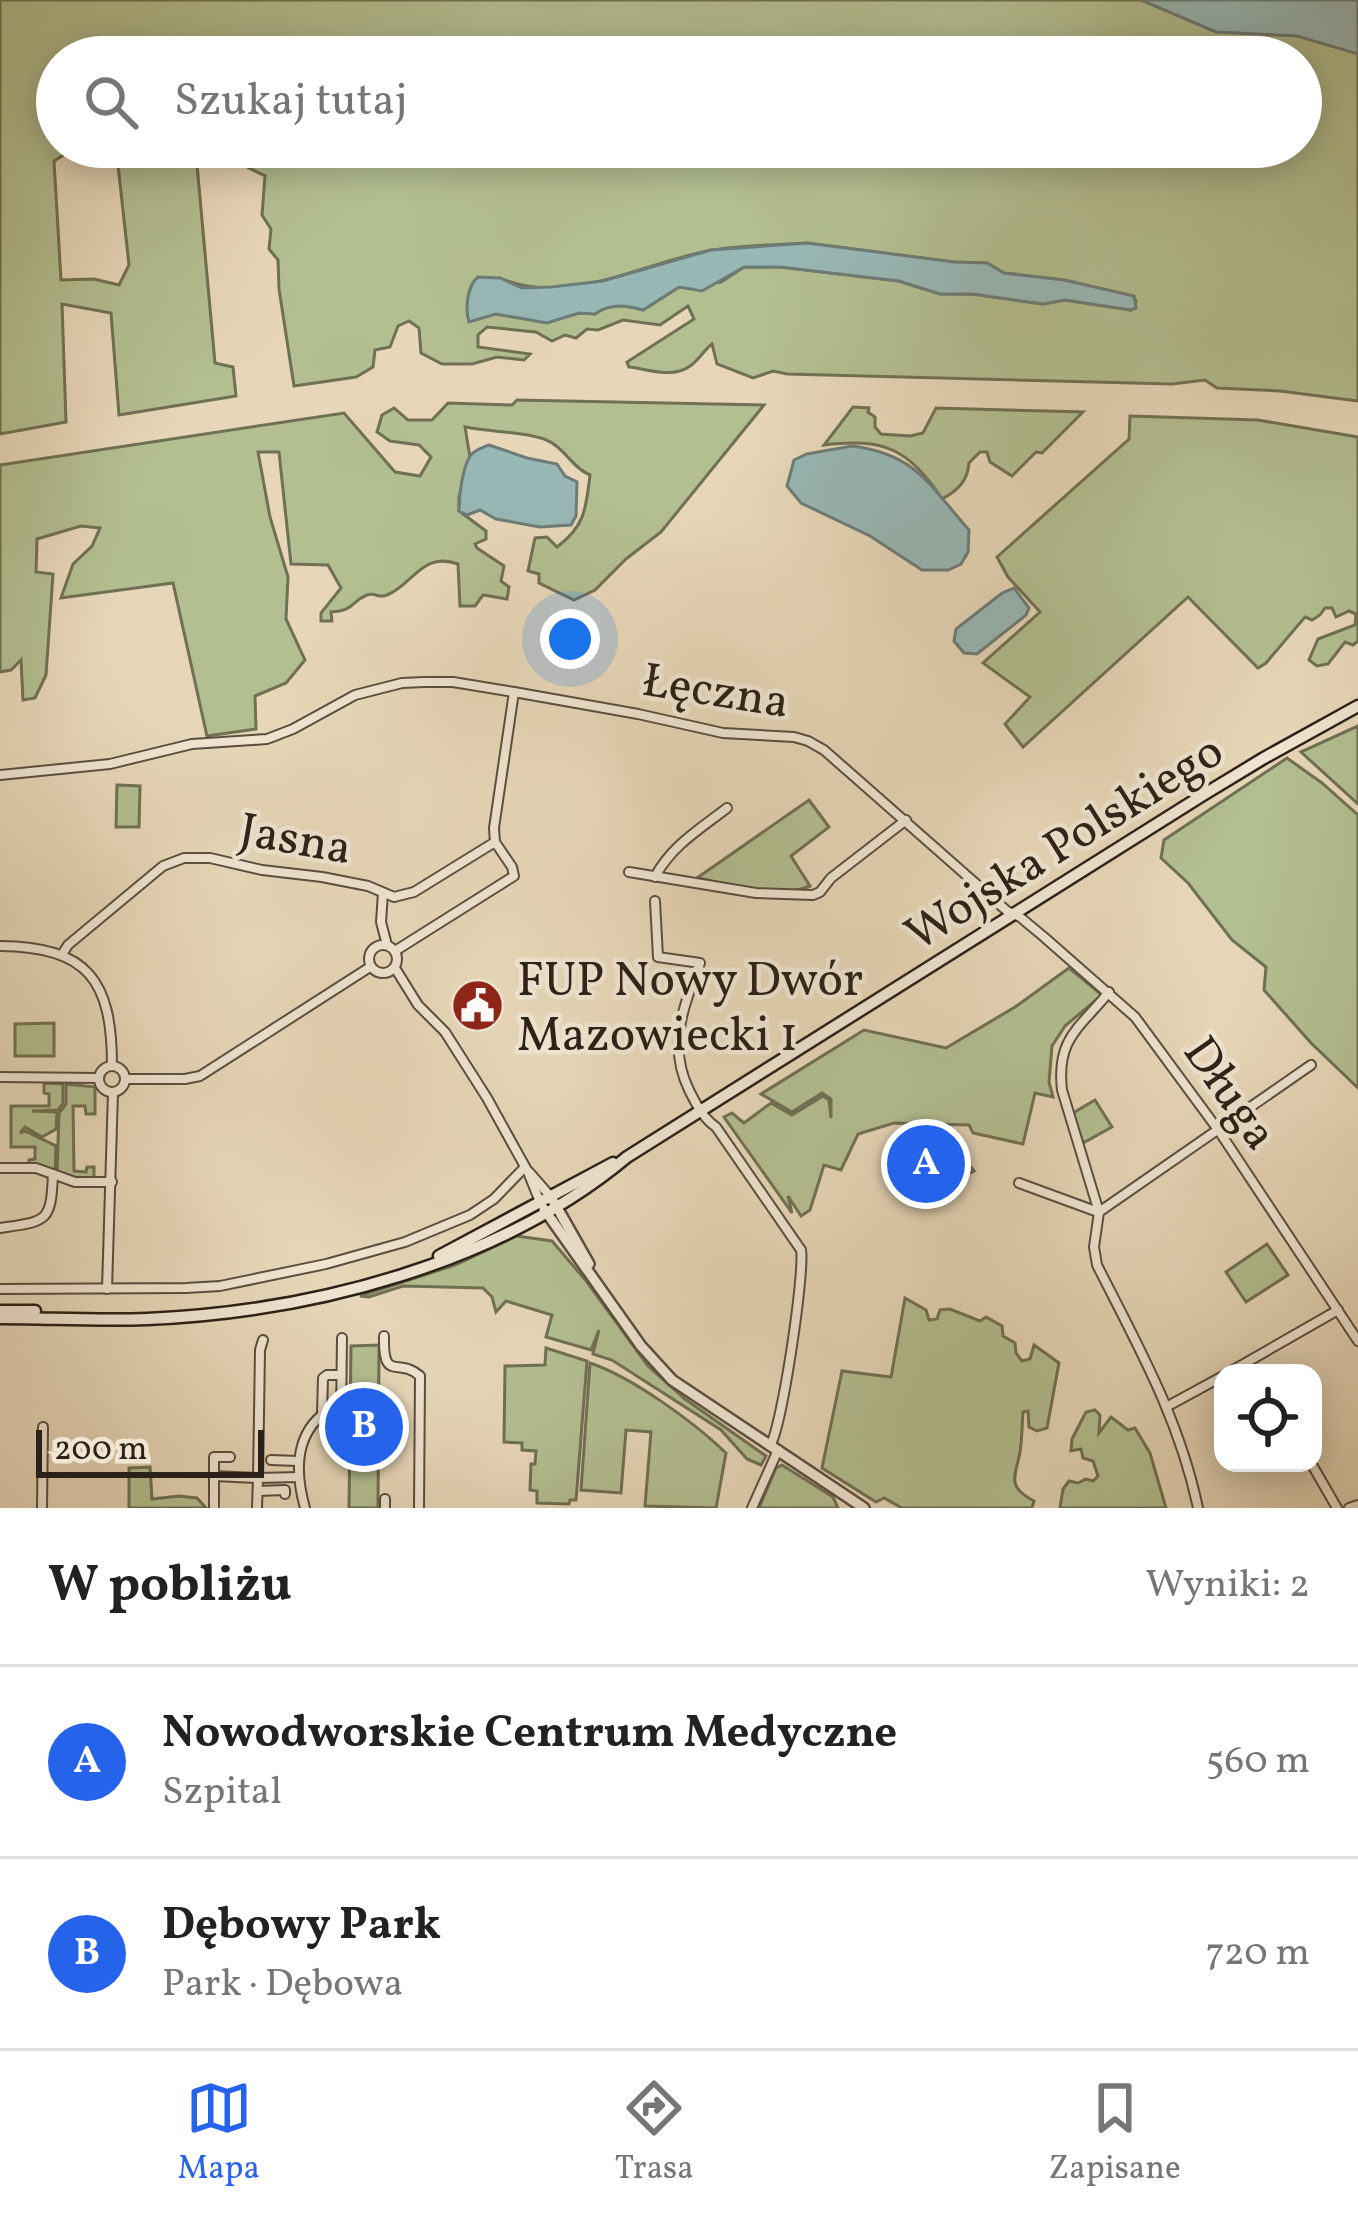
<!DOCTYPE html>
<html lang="pl">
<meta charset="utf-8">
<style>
:root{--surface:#fff;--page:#f6f6f6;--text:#222;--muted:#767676;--line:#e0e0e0;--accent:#2563eb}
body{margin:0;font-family:Vollkorn,serif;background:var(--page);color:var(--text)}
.controls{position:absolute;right:36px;bottom:36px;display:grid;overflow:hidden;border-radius:24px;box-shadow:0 6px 30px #0003}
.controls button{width:108px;height:108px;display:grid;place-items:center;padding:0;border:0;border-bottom:3px solid var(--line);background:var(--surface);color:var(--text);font:60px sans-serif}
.scale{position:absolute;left:36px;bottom:30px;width:228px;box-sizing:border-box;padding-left:12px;border:6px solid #2c2118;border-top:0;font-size:33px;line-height:42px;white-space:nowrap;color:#2c2118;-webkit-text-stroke:9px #efe5d1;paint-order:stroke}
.you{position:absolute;left:570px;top:639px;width:42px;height:42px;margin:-30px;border:9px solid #fff;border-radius:50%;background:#1a73e8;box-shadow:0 0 0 18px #1a73e833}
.badge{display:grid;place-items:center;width:78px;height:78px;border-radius:50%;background:var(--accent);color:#fff;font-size:39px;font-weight:700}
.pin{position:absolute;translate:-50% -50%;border:6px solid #fff;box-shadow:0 3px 12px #0006}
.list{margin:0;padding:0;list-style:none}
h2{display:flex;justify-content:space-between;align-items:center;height:156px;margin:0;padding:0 48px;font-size:51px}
h2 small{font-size:39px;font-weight:400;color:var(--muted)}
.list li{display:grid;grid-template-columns:78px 1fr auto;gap:36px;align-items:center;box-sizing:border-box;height:192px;padding:0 48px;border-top:3px solid var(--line)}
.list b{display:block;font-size:45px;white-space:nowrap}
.list p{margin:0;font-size:39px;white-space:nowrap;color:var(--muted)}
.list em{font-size:39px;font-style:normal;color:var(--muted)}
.icon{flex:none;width:66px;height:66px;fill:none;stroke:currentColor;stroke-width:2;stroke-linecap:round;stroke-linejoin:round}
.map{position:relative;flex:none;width:1358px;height:1508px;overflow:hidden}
.search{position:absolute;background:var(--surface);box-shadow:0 6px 30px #0003;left:36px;right:36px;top:36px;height:132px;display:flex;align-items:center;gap:30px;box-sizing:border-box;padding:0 42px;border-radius:66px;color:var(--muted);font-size:45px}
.sheet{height:540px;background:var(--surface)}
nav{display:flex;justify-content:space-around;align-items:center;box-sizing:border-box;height:168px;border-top:3px solid var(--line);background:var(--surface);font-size:33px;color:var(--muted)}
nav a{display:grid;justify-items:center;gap:6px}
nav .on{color:var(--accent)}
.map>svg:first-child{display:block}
.green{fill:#b3bf91;stroke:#707054;stroke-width:3;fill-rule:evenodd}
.water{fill:#98b8b6;stroke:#6d7c77;stroke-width:3}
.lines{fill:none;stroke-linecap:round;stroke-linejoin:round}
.minor-casing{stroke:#5b4e40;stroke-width:12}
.tertiary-casing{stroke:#5b4e40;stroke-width:14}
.secondary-casing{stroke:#2c2118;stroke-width:15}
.minor{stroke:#efe5d1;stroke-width:8}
.tertiary{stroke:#efe5d1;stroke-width:9}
.secondary{stroke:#efe5d1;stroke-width:10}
.labels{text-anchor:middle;stroke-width:9;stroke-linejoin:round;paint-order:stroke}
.street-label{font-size:48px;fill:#2c2118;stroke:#efe5d1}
.poi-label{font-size:48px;fill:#2c2118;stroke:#efe5d1;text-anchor:start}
</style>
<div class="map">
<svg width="1358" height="1508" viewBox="0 0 1358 1508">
<rect width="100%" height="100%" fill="#e7d7b8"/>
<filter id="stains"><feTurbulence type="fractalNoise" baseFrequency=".00167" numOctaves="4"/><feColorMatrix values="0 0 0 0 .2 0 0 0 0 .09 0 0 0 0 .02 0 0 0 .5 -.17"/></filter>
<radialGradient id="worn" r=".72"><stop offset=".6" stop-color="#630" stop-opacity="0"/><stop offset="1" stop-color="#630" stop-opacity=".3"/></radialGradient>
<!-- green -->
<g class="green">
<path d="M 0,0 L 1358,0 L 1358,401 L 1280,391 L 1217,388 L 1205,380 L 1172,384 L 787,374 L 773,371 L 753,378 L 717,364 L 712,344 C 703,351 699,360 690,366 C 673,379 648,369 629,367 L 627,362 L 694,319 L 688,306 L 660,325 L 623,320 L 598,330 L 587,329 L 576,338 L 565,335 L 552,341 L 536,332 L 487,327 L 478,335 L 478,347 L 530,354 L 524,360 L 497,357 L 472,364 L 442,364 L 421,353 L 419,328 L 409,321 L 398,326 L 390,347 L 375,350 L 373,367 L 356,377 L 294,386 L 279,289 L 278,260 L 269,249 L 271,229 L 262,215 L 265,176 L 233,160 L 204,156 L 197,165 L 215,363 L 233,367 L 236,396 L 119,415 L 111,313 L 62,304 L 66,422 L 0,434 ZM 57,57 L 1301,57 L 1301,147 L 116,147 L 129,265 L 119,285 L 94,279 L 61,280 L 54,161 L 77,147 L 57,147 ZM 807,243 L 954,262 L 987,263 L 1004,273 L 1064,280 L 1133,296 L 1136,301 L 1131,310 L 1065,300 L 1043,304 L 973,294 L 940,294 L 899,281 L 780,267 L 744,267 L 721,282 L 679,287 L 643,310 C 626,305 610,303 595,314 L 579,313 L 547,322 L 496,314 L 500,278 C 568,308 644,262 712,250 C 743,245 775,245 807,243 Z"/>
<path d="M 517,400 L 764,405 L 661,532 L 626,559 L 595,590 L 574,600 L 539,583 L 539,574 L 528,571 L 535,538 L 547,537 L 557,547 C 585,526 586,509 590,475 C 572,468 564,446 544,439 C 520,431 489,432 465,427 L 470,457 L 459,497 L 459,511 L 486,531 L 486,539 L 475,544 L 477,548 L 504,566 L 501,581 L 509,587 L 507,599 L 483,595 L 475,606 L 460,606 L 458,564 C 422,551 413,585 387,595 C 376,599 377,592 367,595 C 351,601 355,611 331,612 L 332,621 L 321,621 L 321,613 L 341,588 L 328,565 L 291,564 L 279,452 L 258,452 L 270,517 L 288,577 L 286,619 L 305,660 L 286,683 L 255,696 L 256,729 L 207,736 L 173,583 L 61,598 L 73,564 L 92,546 L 100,528 L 81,526 L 37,539 L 36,572 L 53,574 L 46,675 L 35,698 L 23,700 L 21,660 L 11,670 L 0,672 L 0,465 L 344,413 L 395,472 L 420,476 L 431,457 L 419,445 L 390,441 L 377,432 L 382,415 L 394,408 L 408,420 L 432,420 L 448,403 L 512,405 Z"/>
<path d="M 853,407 L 869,408 L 868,412 L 875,417 L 875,427 L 881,434 L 910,436 L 923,433 L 936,408 L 1083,412 L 1042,453 L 1036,452 L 1012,476 L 990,462 L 987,452 L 980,452 L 969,463 C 968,481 957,491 942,499 C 909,448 883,438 824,445 Z"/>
<polygon points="1130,416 1258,420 1358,437 1358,641 1353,645 1345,642 1328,664 1317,666 1309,660 1318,639 1355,625 1356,614 1349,611 1336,617 1332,608 1325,608 1320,615 1312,620 1305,617 1266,663 1258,668 1188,597 1023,747 1005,724 1030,697 983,663 1040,612 1008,577 997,557 1129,439"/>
<polygon points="1358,726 1358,804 1301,752"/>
<polygon points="1287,758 1322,783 1358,815 1358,1088 1311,1043 1264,990 1266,967 1232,940 1188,883 1161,858 1164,840"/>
<polygon points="117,785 140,786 139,827 116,827"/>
<path d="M 809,800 L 829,827 L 791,856 L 810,886 C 776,900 733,885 697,878 Z"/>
<polygon points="1069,968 1102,995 1065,1026 1052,1046 1049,1082 1053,1097 1035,1093 1023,1144 973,1133 969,1125 894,1123 858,1134 841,1170 824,1165 810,1210 801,1216 788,1196 792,1213 724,1117 732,1113 744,1123 771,1103 792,1115 823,1096 829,1100 831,1118 831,1099 822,1093 792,1112 761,1094 864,1030 946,1048 1015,1007"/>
<polygon points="54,1023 54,1056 15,1056 15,1024"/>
<polygon points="44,1083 63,1084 63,1103 58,1110 32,1111 57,1112 56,1129 42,1137 25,1127 20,1133 25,1131 56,1146 55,1172 29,1165 29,1160 35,1159 35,1147 11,1147 11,1106 49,1106 49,1094 44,1093"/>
<polygon points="66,1084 95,1087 95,1114 86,1114 85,1106 73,1106 74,1171 86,1172 87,1167 94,1167 94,1180 75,1179 57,1173 59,1113 66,1104"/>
<polygon points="1095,1100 1112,1127 1083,1143 1073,1113"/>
<polygon points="965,1160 974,1171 927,1193 918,1193 902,1185 900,1175 905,1170 908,1176 961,1168"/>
<polygon points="517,1236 552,1241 587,1282 648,1366 685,1399 766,1456 761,1465 747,1459 721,1430 612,1360 593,1354 599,1330 591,1350 546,1337 552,1315 506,1301 496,1312 492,1297 483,1288 403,1286 369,1297 360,1296 455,1265"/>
<polygon points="1267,1244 1288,1275 1246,1302 1226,1272"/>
<path d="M 905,1298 L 926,1310 L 929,1320 L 937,1319 L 940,1310 L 950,1309 L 980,1321 L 986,1317 L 1002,1326 L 1003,1336 L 1015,1343 L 1016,1353 L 1022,1361 L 1030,1359 L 1034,1345 L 1059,1363 L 1047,1428 L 1037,1431 L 1029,1427 L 1028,1411 L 1023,1412 C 1022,1425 1022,1439 1020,1452 C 1016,1475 1005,1486 1034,1501 L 1032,1508 L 902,1508 L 884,1498 L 876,1502 L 822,1468 L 842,1371 L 891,1377 Z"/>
<polygon points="379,1345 378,1508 349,1508 351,1346"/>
<polygon points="546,1348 587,1361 576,1500 570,1500 569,1504 537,1503 537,1491 530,1490 531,1464 535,1464 536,1451 522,1450 522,1443 504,1442 505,1366 545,1365"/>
<path d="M 590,1363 C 632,1377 694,1422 726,1453 L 716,1508 L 645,1506 L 651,1432 L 626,1430 L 621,1493 L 581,1490 Z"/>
<polygon points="1095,1410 1100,1415 1099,1433 1111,1417 1128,1430 1135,1428 1150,1453 1166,1508 1060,1508 1063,1489 1069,1481 1078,1483 1086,1479 1093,1481 1098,1476 1093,1461 1083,1458 1081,1449 1071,1451 1072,1439 1086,1412"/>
<polygon points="782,1465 833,1497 838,1508 759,1508 776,1468"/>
<polygon points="150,1467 152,1499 179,1496 197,1498 206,1508 129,1508 129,1468"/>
</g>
<!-- water -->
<g class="water">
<polygon points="1141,0 1358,0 1358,54 1297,36 1216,32"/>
<path d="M 807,243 L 954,262 L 987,263 L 1004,273 L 1064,280 L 1134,296 L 1136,308 L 1131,310 L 1065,300 L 1043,304 L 973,294 L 940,294 L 899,281 L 780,267 L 744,267 L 702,291 L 679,287 L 643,310 C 626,305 610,303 595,314 L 579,313 L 547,323 L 496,314 L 469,322 C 465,309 467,286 478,277 L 500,278 L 522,288 L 551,287 L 603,281 L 711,250 Z"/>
<path d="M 489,445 L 527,458 L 557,464 L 565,476 L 577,482 L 576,516 L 571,525 L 540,527 L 496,519 L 480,510 L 467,515 L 459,511 C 459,496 462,470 470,456 C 475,449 482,448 489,445 Z"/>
<path d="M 852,446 C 916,454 929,485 969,530 L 968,552 L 961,564 L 948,570 L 922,570 L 870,536 L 801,503 L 787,486 L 794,460 L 807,454 Z"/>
<polygon points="1014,588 1029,608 1026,615 977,654 964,653 954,641 956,629 1002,593"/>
</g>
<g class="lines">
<defs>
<g id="minor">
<polyline points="0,775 110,764 192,744 267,739 293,729 355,695 402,683 424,682 453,682 514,692 638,714 723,733 794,737 808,741 824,750 1007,911 1020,917 1044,937 1135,1017 1219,1131 1358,1341"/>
<polyline points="495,842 494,828 514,692"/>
<polyline points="629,872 756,893 813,895 820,892 831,878 906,820"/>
<path d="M 655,877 C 671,846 700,829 727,808"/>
<polyline points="383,893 381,922 387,945"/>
<path d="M 655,901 L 658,957 L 700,963 C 684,1006 667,1045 689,1090 C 696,1104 703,1118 716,1127 L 801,1250 C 805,1272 782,1427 770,1446"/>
<circle cx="383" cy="959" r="14"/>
<path d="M 0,946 C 88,947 112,980 112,1066"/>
<polyline points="395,951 514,876 512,867 495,842"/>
<polyline points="63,953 68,945 163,866 184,858 210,858 262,870 322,877 368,886 394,897 414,892 495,842"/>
<polyline points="395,968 418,1005 445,1032 487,1098 528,1172 540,1202"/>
<path d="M 1109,992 C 1080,1028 1056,1038 1062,1090 L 1099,1212 L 1094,1247 L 1097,1265 C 1138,1346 1179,1418 1198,1508"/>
<circle cx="112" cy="1079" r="13"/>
<polyline points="0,1077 99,1078"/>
<polyline points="126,1079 185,1079 200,1076 370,967"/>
<polyline points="0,1168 36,1168 75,1182 112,1182"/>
<polyline points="529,1172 551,1197"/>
<polyline points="1019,1183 1098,1212"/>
<polyline points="1099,1212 1311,1065"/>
<path d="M 0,1228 C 47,1221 51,1223 53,1174"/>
<polyline points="0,1289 186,1288 220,1286 326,1264 405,1242 470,1215 494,1199 525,1167"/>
<polyline points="107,1289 113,1092"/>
<path d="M 384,1336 C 383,1384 398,1356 420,1376 L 419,1508"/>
<polyline points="1228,1373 1338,1310"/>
<polyline points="1168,1406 1223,1376"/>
<polyline points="322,1415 341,1415 342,1338"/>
<polyline points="322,1415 323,1378 327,1375 341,1375"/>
<polyline points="271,1460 298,1461"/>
<polyline points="1311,1463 1337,1508"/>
<polyline points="214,1476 258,1478 260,1350 263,1340"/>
<polyline points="258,1491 285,1490 285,1494"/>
<polyline points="42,1508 43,1427"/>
<polyline points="214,1508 214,1457 230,1457"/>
<polyline points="257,1508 258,1478 299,1477"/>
<path d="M 305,1508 C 296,1476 294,1438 322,1415"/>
<polyline points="385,1508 385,1499"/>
<polyline points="752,1508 778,1450"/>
<polyline points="1349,1508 1358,1505"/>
</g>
<g id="tertiary">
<polyline points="551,1197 589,1264"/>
<polyline points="544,1209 641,1346 672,1380 864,1508"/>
</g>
<g id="secondary">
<polyline points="439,1256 613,1163"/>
<polyline points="0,1311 35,1311"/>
<path d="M 0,1318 C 49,1318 98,1321 147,1319 C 311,1312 499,1264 627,1157 L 1203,795 L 1264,758 L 1358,706"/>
</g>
</defs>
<!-- minor casing -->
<use href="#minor" class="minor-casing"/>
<!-- tertiary casing -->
<use href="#tertiary" class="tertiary-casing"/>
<!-- secondary casing -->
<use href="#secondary" class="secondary-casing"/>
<!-- minor -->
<use href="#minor" class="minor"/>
<!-- tertiary -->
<use href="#tertiary" class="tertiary"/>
<!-- secondary -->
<use href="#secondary" class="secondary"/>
</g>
<!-- icons -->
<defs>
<symbol id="civic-disc" viewBox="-11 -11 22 22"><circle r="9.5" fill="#8f2418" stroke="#efe5d1"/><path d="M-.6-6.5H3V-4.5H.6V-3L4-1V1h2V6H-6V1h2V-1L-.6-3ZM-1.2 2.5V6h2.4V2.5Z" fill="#fff"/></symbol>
</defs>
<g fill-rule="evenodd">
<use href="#civic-disc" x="448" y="976" width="59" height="59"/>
</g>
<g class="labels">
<!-- street labels -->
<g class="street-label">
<text transform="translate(716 689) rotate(9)" y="17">Łęczna</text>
<text transform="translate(296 837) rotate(10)" y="17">Jasna</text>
<text transform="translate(1063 841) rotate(-32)" y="17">Wojska Polskiego</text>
<text transform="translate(1232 1092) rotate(55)" y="17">Długa</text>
</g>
<!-- poi labels -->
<g class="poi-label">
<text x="517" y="995">FUP Nowy Dwór<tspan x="517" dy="55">Mazowiecki 1</tspan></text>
</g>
</g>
<rect width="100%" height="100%" filter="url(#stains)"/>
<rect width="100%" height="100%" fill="url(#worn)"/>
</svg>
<div class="controls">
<button><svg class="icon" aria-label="locate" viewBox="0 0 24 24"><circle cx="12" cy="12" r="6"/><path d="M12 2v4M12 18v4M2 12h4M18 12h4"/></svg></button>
</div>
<div class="scale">200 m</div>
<div class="you"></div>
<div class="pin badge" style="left:926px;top:1164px">A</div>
<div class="pin badge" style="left:364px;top:1427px">B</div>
<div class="search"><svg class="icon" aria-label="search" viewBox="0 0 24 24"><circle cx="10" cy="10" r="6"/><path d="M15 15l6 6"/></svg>Szukaj tutaj</div>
</div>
<section class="sheet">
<h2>W pobliżu<small>Wyniki: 2</small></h2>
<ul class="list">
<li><span class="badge">A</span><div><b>Nowodworskie Centrum Medyczne</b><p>Szpital</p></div><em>560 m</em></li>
<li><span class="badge">B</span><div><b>Dębowy Park</b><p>Park · Dębowa</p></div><em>720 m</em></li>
</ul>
</section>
<nav>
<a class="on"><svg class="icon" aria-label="map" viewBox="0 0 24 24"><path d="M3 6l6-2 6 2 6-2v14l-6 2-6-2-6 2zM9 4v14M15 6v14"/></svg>Mapa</a>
<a><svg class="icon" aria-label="directions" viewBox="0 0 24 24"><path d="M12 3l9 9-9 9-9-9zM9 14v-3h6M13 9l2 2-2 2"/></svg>Trasa</a>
<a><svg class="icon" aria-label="saved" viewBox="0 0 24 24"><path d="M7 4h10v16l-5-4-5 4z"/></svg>Zapisane</a>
</nav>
